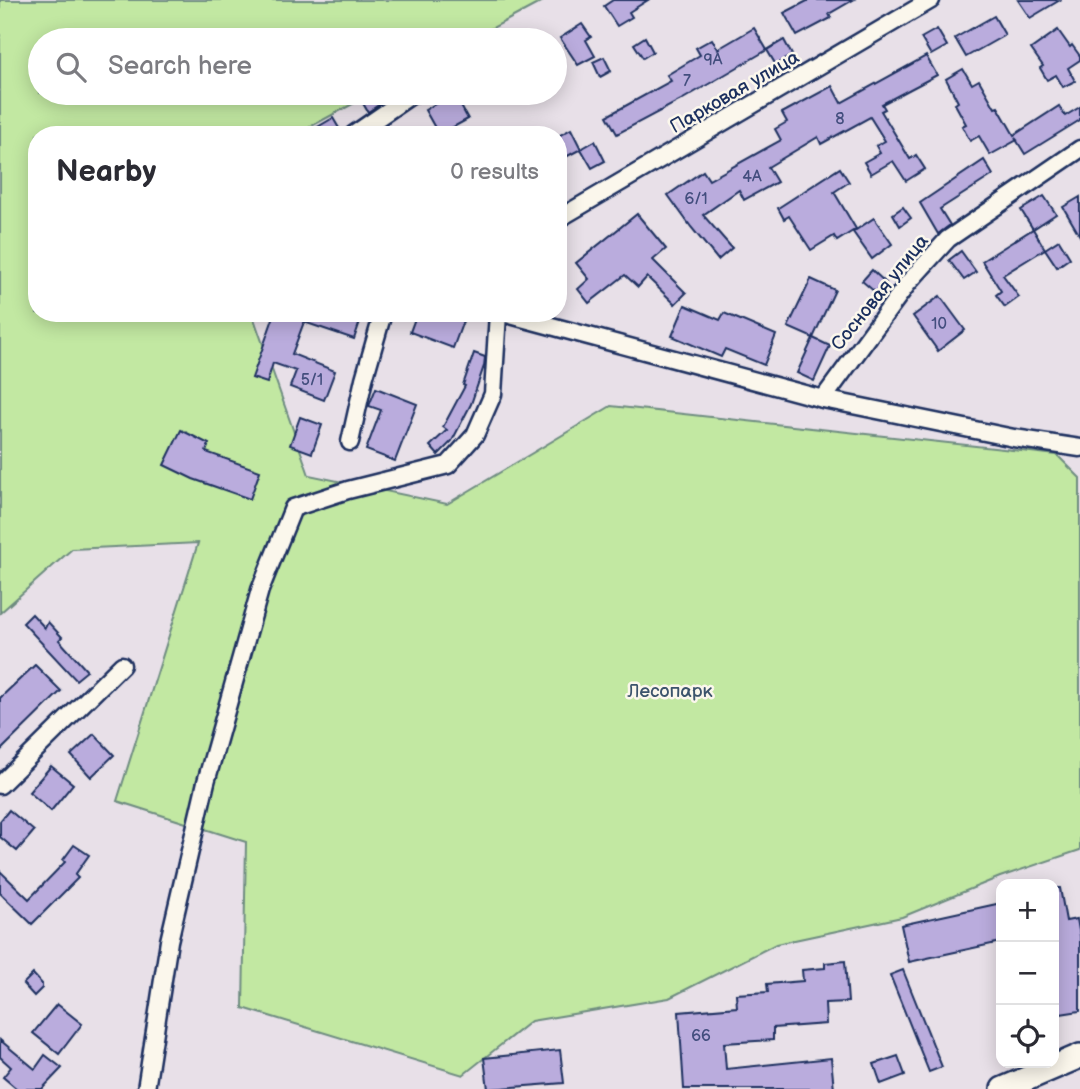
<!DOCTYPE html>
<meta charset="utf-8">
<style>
:root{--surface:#fff;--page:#f2f2f3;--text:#2b2b33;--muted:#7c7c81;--line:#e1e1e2}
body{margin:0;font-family:"Balsamiq Sans",sans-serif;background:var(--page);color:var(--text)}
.controls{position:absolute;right:21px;bottom:21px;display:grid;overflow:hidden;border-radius:14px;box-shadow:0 4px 18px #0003}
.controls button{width:63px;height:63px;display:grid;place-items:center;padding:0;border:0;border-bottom:2px solid var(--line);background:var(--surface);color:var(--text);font:35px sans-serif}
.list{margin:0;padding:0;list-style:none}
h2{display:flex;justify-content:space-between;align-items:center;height:91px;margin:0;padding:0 28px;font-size:30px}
h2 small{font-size:23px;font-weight:400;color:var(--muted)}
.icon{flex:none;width:38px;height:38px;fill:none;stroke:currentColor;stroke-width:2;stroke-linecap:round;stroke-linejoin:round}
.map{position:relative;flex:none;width:1080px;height:1089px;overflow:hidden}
.search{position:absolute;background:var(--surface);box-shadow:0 4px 18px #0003;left:28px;top:28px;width:539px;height:77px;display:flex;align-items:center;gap:18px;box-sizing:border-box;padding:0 24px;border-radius:38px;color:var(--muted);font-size:26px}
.panel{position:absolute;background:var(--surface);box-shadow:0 4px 18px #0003;left:28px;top:126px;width:539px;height:196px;border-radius:28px}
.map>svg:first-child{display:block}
.green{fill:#c2e8a2;stroke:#6e8c80;stroke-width:2}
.building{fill:#baacdd;stroke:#1b2f5e;stroke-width:2}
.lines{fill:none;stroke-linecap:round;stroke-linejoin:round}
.minor-casing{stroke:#1b2f5e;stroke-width:21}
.secondary-casing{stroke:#1b2f5e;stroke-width:28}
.minor{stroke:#fbf7ec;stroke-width:16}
.secondary{stroke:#fbf7ec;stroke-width:23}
.labels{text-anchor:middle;stroke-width:5;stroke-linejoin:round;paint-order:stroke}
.number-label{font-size:16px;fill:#434e7e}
.street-label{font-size:19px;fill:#1b2f5e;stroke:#fbf7ec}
.park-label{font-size:19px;fill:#3c546c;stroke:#fbf7ec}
</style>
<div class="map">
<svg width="1080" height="1089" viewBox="0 0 1080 1089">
<rect width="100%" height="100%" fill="#e8e0e8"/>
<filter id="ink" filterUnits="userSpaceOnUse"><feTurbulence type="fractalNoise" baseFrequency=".0143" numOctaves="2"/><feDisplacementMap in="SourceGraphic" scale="14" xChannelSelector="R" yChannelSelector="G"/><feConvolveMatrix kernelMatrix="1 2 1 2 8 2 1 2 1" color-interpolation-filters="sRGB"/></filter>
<g filter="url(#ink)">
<!-- green -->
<polygon class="green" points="0,0 545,0 470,40 40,40 40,93 373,93 295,135 37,135 37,313 252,313 309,475 447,504 611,406 1057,455 1080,478 1080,850 1000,877 902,917 776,944 669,998 531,1021 463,1075 243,1008 246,842 117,801 198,543 72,549 0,613"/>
<!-- building -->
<g class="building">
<polygon points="613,0 648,0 629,12 632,17 617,26 604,6"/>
<polygon points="809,0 853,0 829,14 831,18 797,36 784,13"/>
<polygon points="1018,0 1060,0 1030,18"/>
<polygon points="994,16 1005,35 966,57 955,38"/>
<polygon points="582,24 591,37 586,40 595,56 578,65 560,38"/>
<polygon points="754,28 767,50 683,99 617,134 607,116 671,81 667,75 700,55 696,48 712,39 718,49"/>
<polygon points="937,29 947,46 931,55 921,38"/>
<polygon points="1058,30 1070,47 1072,45 1080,56 1080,60 1068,68 1075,81 1063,87 1056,75 1047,80 1040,68 1043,66 1031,49"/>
<polygon points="645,37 653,52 643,58 634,44"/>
<polygon points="784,40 792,55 776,65 767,50"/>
<polygon points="926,56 937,75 882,104 885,109 881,111 910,159 916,155 925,169 906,181 893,161 871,174 864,162 880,153 876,146 885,141 870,117 821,144 818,137 768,167 777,182 744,200 739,190 703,215 732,248 718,260 691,227 668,195 703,171 709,180 781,140 775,129 787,122 782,113 832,86 841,103"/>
<polygon points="604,57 611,71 600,77 593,62"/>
<polygon points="963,69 972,84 979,80 995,108 998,107 1014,135 1059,106 1065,116 1080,107 1080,120 1025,154 1015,138 1017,140 990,155 979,136 970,141 962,126 966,124 955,104 958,102 946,79"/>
<polygon points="357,93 386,93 389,98 368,112"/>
<polygon points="454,93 468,119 439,135 425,110"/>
<polygon points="333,118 343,135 304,135"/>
<polygon points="571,129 581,149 558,161 558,136"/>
<polygon points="595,141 605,161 592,168 581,149"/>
<polygon points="984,160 993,175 940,209 950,225 938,234 920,203"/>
<polygon points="840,168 849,182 834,192 856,229 837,241 834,236 811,250 789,216 784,219 778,208"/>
<polygon points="1044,196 1056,214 1033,229 1021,210"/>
<polygon points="1080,197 1080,236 1063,207"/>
<polygon points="903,207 911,218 900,226 893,214"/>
<polygon points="637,214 666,249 653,260 686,293 675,304 647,277 638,287 625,275 589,303 578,289 589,279 576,263"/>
<polygon points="874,218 892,244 872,259 853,232"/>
<polygon points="1033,229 1045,249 1003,275 1019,297 1005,307 996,295 1001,291 982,261"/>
<polygon points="1059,240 1070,258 1057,267 1045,249"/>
<polygon points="961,251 976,272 964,280 949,260"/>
<polygon points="872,270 886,283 876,293 862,281"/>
<polygon points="811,279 835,290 813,338 788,327"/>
<polygon points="940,296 965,330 938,351 913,316"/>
<polygon points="685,305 720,320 724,313 776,335 764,365 725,349 721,357 672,336"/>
<polygon points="275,313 363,313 354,339 304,322 292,354 335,371 324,400 290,387 296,371 273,363 267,383 252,378"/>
<polygon points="417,313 466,313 453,348 410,332"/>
<polygon points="813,338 830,346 814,381 797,373"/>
<polygon points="474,353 485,357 484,366 471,404 452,441 438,455 430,446 447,430 443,427 465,386 463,385"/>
<polygon points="376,388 417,404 395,461 366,450 381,410 369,406"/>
<polygon points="300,417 322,425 312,453 290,445"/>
<polygon points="181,430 209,444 206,452 260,471 250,499 193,479 164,465"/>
<polygon points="32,614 45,628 48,622 62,637 59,640 87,671 76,680 23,623"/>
<polygon points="35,665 61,691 0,751 0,698"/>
<polygon points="94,734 114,755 91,777 71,755"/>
<polygon points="51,766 73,784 51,811 29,792"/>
<polygon points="9,810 34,831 17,851 0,837 0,821"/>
<polygon points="74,845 89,855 75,875 78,878 32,924 0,893 0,871 29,899 65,862 63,860"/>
<polygon points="1054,888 1060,888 1066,921 1077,919 1080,936 1080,1011 1054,1015"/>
<polygon points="1001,903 1001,942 909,962 901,925"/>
<polygon points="845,961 848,1002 825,1003 826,1024 773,1028 773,1040 724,1043 726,1069 831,1058 834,1089 684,1089 679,1012 737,1007 736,994 768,992 767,984 803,981 802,970 825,968 825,963"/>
<polygon points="903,970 942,1067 929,1072 890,975"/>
<polygon points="33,974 42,984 42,988 34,996 23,984"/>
<polygon points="57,1004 82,1024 59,1054 33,1033"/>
<polygon points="0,1040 35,1069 45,1055 62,1068 42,1089 17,1089 3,1077 11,1067 0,1057"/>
<polygon points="560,1050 564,1083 488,1089 484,1058"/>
<polygon points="898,1056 905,1075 881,1084 874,1064"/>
</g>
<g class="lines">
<defs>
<g id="minor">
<polyline points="353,135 414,93"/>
<polyline points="558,219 931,0"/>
<polyline points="503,313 823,399 1014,438 1080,448"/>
<polyline points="823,399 908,283 948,239 1080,149"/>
<polyline points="350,442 364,379 383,313"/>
<polyline points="0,785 122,665"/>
<polyline points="146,1089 169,941 206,782 260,590 293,508 348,490 448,465 475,435 493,394 498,313"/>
</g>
<polyline id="secondary" points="1003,1089 1080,1056"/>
</defs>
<!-- minor casing -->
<use href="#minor" class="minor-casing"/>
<!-- secondary casing -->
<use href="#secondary" class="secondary-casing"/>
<!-- minor -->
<use href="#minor" class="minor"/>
<!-- secondary -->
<use href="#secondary" class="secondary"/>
</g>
</g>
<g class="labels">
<!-- number labels -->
<g class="number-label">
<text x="713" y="65">9А</text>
<text x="687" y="86">7</text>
<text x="840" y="124">8</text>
<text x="752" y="182">4А</text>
<text x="696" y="204">6/1</text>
<text x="939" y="329">10</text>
<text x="312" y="385">5/1</text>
<text x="701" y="1041">66</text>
</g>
<!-- street labels -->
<g class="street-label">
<text transform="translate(734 91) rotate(-30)" y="7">Парковая улица</text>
<text transform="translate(879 292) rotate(-51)" y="7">Сосновая улица</text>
</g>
<!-- park labels -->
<g class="park-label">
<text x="670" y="697">Лесопарк</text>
</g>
</g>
</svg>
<div class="controls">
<button>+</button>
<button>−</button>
<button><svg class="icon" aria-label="locate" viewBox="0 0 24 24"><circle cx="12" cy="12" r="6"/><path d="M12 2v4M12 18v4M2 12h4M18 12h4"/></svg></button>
</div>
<div class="search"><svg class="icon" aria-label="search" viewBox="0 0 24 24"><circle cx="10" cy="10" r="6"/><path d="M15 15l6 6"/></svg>Search here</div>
<section class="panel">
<h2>Nearby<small>0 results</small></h2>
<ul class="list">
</ul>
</section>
</div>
